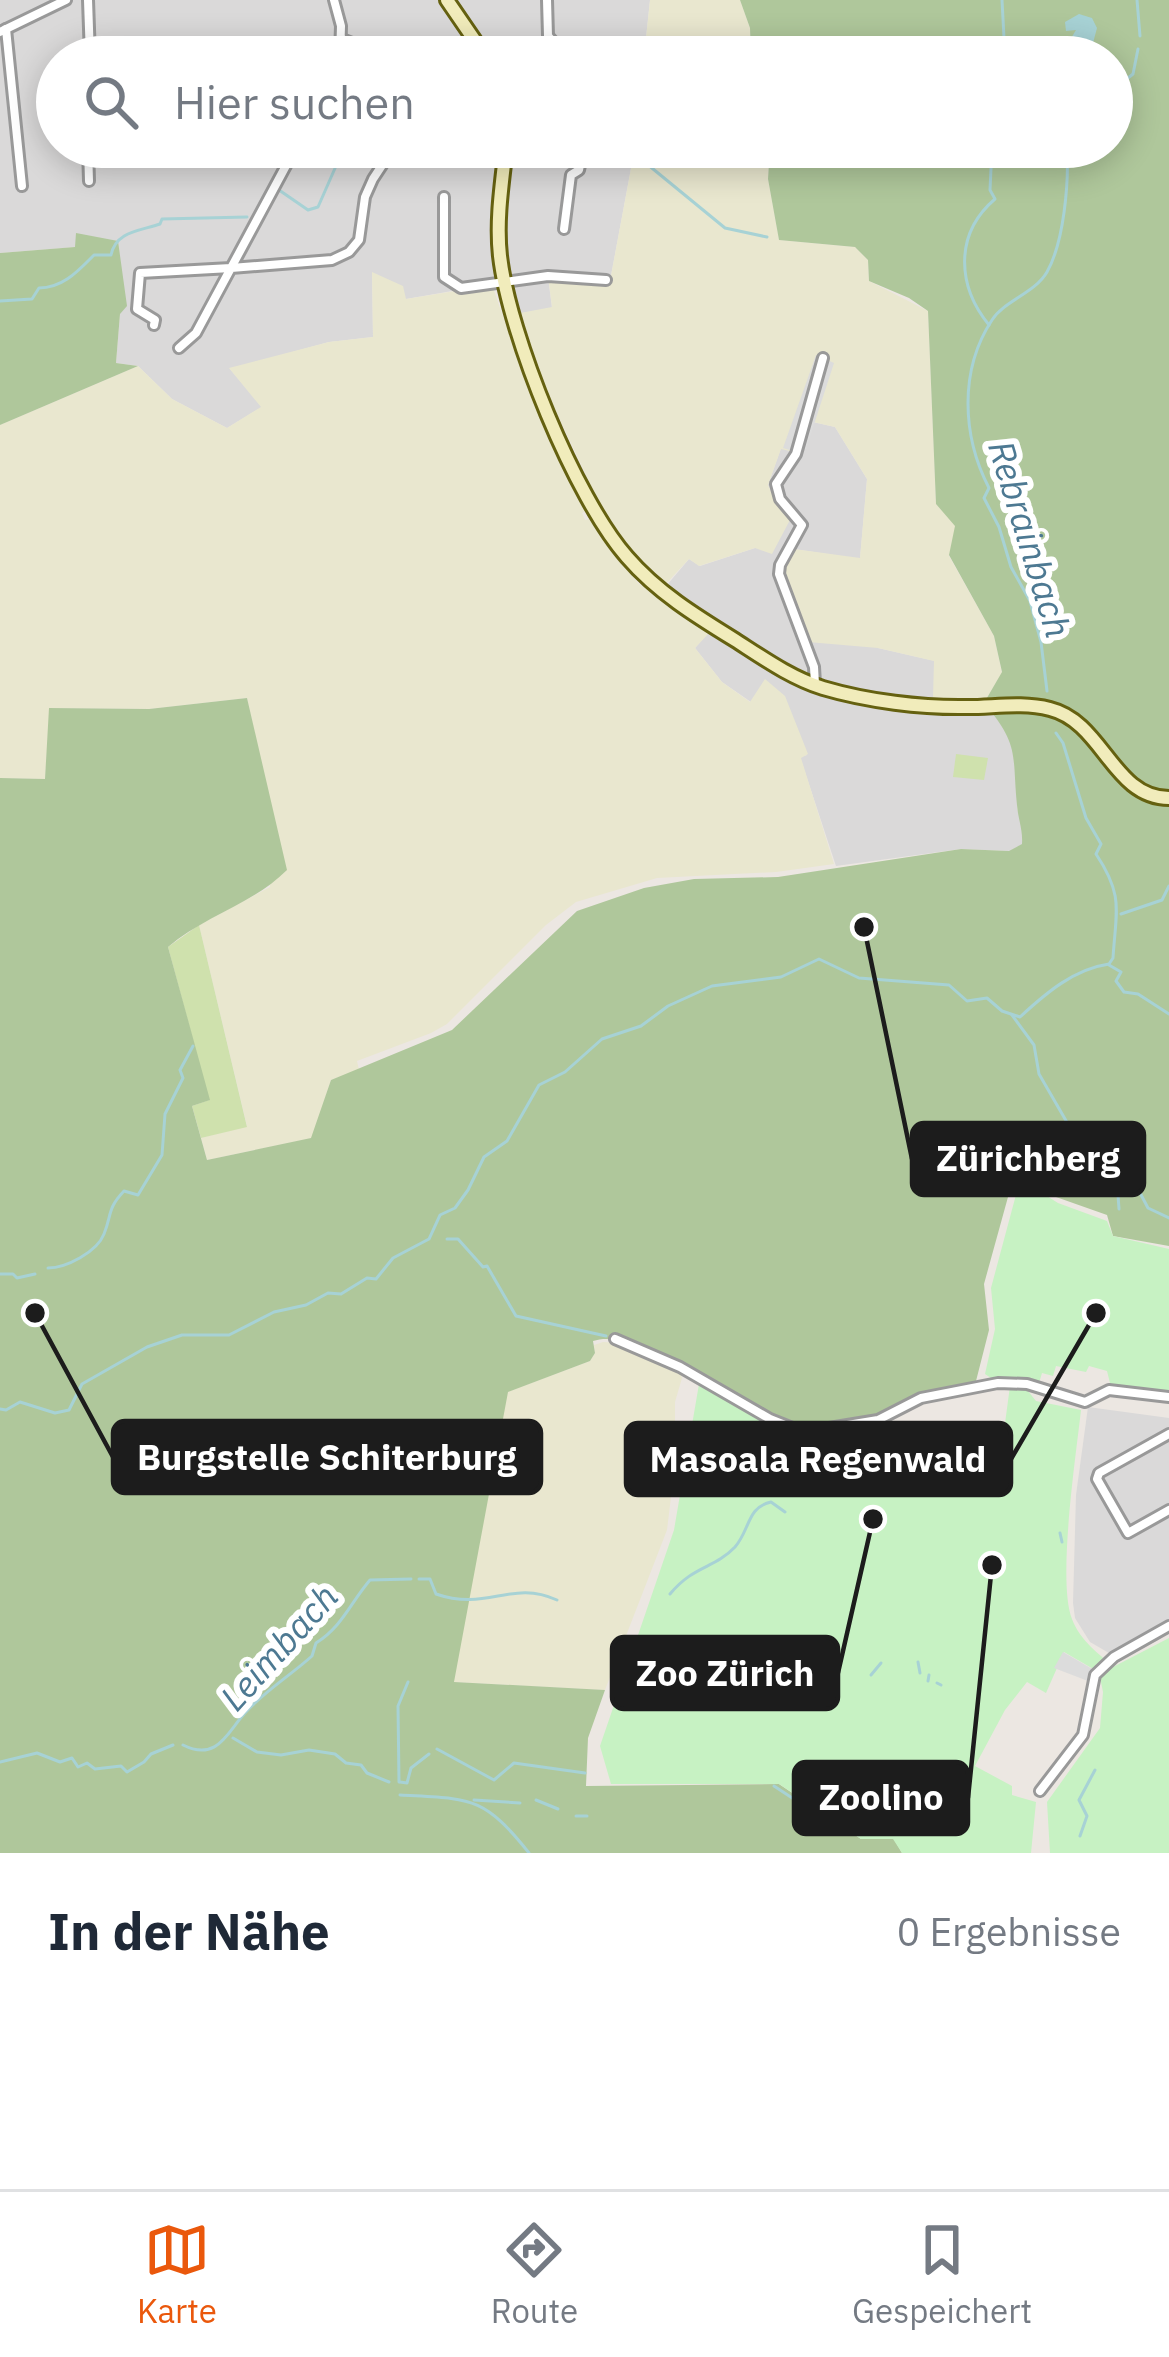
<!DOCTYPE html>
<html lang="de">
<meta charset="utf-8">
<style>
:root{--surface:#fff;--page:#f2f2f3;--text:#1f2937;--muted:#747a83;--line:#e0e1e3;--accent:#ea580c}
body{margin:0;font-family:"IBM Plex Sans",sans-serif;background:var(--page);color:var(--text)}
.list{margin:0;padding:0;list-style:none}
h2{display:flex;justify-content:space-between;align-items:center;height:156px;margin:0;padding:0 48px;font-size:51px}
h2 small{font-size:39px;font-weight:400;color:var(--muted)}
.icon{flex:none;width:66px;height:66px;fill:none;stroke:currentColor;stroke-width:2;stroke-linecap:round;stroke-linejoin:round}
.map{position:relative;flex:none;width:1169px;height:1853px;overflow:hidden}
.search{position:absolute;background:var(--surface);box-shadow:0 6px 30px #0003;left:36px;right:36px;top:36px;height:132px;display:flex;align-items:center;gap:30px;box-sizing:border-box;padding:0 42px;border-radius:66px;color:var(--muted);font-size:45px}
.sheet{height:336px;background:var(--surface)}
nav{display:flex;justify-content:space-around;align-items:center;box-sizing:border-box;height:168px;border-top:3px solid var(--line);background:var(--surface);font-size:33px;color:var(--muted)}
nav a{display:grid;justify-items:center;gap:6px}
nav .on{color:var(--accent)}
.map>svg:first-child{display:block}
.residential{fill:#dad9d9}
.farmland{fill:#e9e7cf}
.grass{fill:#cfe1ad}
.forest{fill:#afc79b}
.park{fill:#c7f2c3}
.parking{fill:#dcdcdc}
.water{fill:#a7d2d5}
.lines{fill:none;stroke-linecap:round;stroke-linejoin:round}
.stream{stroke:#a7d2d5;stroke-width:3}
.street-casing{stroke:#999;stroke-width:14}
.secondary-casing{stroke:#656110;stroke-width:18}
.street{stroke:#fff;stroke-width:8}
.secondary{stroke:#f1ecbb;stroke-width:12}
.labels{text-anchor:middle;stroke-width:12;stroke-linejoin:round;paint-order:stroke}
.water-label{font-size:36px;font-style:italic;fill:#4d7992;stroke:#fff}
.leader{fill:none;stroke:#1c1c1c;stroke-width:4.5}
.callout-dot{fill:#1c1c1c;stroke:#fff;stroke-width:4.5}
.callout{fill:#1c1c1c;stroke:#1c1c1c;stroke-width:4.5}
.callout-label{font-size:36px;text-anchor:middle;font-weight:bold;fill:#fff}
</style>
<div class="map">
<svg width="1169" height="1853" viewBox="0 0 1169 1853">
<rect width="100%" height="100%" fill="#ece7e2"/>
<!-- residential -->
<g class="residential">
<polygon points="0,0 650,0 644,57 57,57 57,147 635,147 610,281 548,277 552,308 510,315 504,282 406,299 372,273 373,337 329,342 230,369 262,407 227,428 172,399 138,366 116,363 120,314 76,234 76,247 0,253"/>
<polygon points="813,422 835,427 867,479 860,559 794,549 878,648 935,661 984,703 1007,730 1018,769 1017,809 1023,825 1023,844 1010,851 961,849 836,866 800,757 807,755 751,702 722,682 695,648 709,632 656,598 689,559 700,566 755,548 776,503 768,485 781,448"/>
<polygon points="1088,1407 1169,1418 1169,1619 1109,1653 1090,1642 1075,1618 1073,1603 1076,1495"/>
</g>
<!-- farmland -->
<g class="farmland">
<polygon points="650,0 740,0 750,28 751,57 644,57"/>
<polygon points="635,147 770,147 768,179 779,240 855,247 868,260 869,281 928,311 936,504 956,526 949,556 994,636 1002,673 984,703 933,697 934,661 878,648 808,642 782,578 785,560 794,549 860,558 867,479 835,427 813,422 794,452 781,449 768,485 776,503 791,518 772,554 755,548 699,566 689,559 663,587 633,558 610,526 527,350 515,314 552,307 548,276 610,281"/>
<polygon points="372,272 403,286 406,299 492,285 528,388 587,510 582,513 585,520 589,519 638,583 710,632 695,648 722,682 750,702 765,679 785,696 808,754 801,758 834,864 776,872 657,878 576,902 546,925 447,1024 431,1033 357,1061 359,1070 331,1080 312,1138 207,1160 201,1138 247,1126 199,925 270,887 256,740 247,698 149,709 50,708 45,779 0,778 0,425 138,366 172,399 227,428 261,407 229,368 329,342 373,337"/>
<polygon points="603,1342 618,1343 678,1368 682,1378 675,1402 675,1464 667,1530 605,1690 453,1682 507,1392 590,1361 595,1353 594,1345"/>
</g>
<!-- grass -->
<g class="grass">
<polygon points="956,754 988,758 984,780 953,777"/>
<polygon points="199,925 247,1127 201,1138 192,1106 209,1100 168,947"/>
</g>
<!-- forest -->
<g class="forest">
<path d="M 740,0 L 1169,0 L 1169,1246 L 1113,1236 L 1107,1215 L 1056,1197 L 1016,1168 L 984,1284 L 989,1330 L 976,1381 L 921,1393 L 878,1416 L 813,1425 L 781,1421 C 740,1398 637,1326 593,1341 L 595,1353 L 590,1361 L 508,1392 L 454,1682 L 605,1690 L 588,1738 L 586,1786 L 779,1784 L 861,1839 L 894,1839 L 902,1853 L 0,1853 L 0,778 L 45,779 L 49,708 L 149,709 L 247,698 L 287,870 C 253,904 204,916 168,947 L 210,1100 L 192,1106 L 207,1160 L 311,1138 L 331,1080 L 452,1030 L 577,911 L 644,888 L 694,879 L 778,877 L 961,849 L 1009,851 L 1022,844 C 1023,829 1018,819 1017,805 C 1012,755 1020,745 984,703 L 1002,672 L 994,636 L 949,555 L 955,526 L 936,504 L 928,311 L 909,298 L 869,281 L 868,260 L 855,247 L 779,240 L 768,179 L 770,147 L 1112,147 L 1112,57 L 751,57 L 750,28 Z"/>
<polygon points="76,233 118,241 127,306 120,314 116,363 138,366 0,425 0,253 75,247"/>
</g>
<!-- park -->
<path class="park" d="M 1031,1186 L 1058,1203 L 1107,1221 L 1113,1236 L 1169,1249 L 1169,1394 L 1111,1387 L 1107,1371 L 1089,1366 L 1086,1372 L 1056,1366 L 1053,1376 L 1042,1373 L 1039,1383 L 1027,1379 L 1024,1386 L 1036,1401 L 1081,1410 C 1076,1456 1057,1581 1072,1619 C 1080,1641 1100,1654 1113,1667 L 1169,1638 L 1169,1853 L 1050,1853 L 1047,1802 L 1100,1728 L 1103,1692 L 1100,1677 L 1095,1670 L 1064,1652 L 1046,1693 L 1027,1682 L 1005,1710 L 975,1766 L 1012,1786 L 1012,1795 L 1036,1802 L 1031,1853 L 902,1853 L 893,1839 L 861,1839 L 779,1784 L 611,1784 L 600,1746 L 674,1530 L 699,1384 C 763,1421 783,1441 860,1427 L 865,1434 L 878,1434 L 880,1442 L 927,1448 L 999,1468 L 1010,1386 L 1018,1386 L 1019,1379 L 994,1380 L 985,1374 L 995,1329 L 991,1288 L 1017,1191 Z"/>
<!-- parking -->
<g class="parking">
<polygon points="816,355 834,363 806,449 796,445 793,451 783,448"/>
<polygon points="1063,1652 1094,1670 1088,1681 1054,1668"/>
</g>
<!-- water -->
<polygon class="water" points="1079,14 1092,18 1097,28 1093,43 1080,46 1082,39 1070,40 1076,30 1066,31 1065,22"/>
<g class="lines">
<!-- stream -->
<g class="stream">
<polyline points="1002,0 1005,57"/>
<polyline points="1137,0 1140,36"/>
<polyline points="1085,46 1086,53"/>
<polyline points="1112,91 1133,74 1138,49"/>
<polyline points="615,147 627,149 629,159 647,164 725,228 767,237"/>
<polyline points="279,190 308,210 318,207 336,166 352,147"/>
<path d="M 0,301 L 32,299 L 39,288 C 63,288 78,271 94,255 L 111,255 C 116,231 140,231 160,224 L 162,219 L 247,217"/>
<path d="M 989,325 C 957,286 954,234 995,199 L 990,190 L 992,147"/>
<path d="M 1047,691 L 1041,642 L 1030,601 L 1011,567 L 999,527 L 984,498 L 989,488 C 962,436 959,370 992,320 C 1004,301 1035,293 1047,272 C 1064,242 1069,183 1067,147"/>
<polyline points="1121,914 1162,900 1169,886"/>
<polyline points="1109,965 1121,972 1116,981 1124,992 1138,994 1169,1014"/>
<polyline points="1012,1015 1034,1045 1039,1074 1072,1131 1079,1132 1118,1177 1139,1191 1148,1208 1169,1218"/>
<polyline points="1117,1181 1119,1209"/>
<polyline points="447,1239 458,1239 483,1267 487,1266 516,1316 606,1336"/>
<path d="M 48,1268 C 66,1268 97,1252 104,1234 C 112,1214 107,1209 124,1191 L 138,1195 L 162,1155 L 165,1114 L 183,1078 L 180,1070 L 193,1046"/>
<polyline points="0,1274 13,1274 17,1278 35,1274"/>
<path d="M 0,1409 L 6,1410 L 20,1402 L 55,1413 L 69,1410 L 82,1384 L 147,1347 L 182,1335 L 229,1335 L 274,1312 L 306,1305 L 328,1293 L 341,1294 L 367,1278 L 376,1279 L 393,1258 L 429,1239 L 440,1215 L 455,1208 L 468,1190 L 484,1157 L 507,1141 L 539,1085 L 565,1072 L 602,1039 L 641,1026 L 668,1006 L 712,986 L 781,977 L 819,959 L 859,978 L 949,985 L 967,1001 L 987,998 L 1002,1011 L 1020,1017 C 1046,993 1074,969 1109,964 L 1113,958 C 1116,910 1124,896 1096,854 L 1101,844 L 1086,818 L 1063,743 L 1056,733"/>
<polyline points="1060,1533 1062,1542"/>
<path d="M 419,1579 L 430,1579 L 436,1594 C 488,1612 511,1579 557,1600"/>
<path d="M 670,1594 C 694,1565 714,1569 735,1547 C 750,1530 747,1507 771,1502 L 785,1512"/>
<polyline points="918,1662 920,1673"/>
<polyline points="871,1675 881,1663"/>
<polyline points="928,1681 929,1675"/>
<polyline points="937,1683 941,1685"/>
<polyline points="233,1738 257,1752 281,1755 309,1750 335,1754 346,1763 361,1765 367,1773 389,1782"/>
<path d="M 183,1745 C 217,1762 227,1733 244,1714 C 263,1692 291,1675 312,1656 L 316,1643 C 342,1627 351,1602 370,1580 L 411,1579"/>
<polyline points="437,1749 494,1780 514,1763 585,1773"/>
<polyline points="0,1762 37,1753 60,1762 72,1758 78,1767 87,1763 95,1769 121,1766 127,1772 144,1762 151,1754 173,1745"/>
<polyline points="399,1782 398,1706 408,1682"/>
<polyline points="400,1782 407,1783 411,1768 429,1754"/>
<polyline points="774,1786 815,1813 827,1816"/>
<path d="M 400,1795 C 470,1799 483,1795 529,1853"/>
<polyline points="474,1800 520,1803"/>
<polyline points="536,1800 558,1809"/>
<polyline points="576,1816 587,1816"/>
<polyline points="1080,1836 1087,1816 1079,1800 1095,1770"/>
</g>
<defs>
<g id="street">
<polyline points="88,0 90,57"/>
<polyline points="334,0 341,26 340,57"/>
<polyline points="547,0 548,36 567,57"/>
<polyline points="6,29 22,186"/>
<polyline points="0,32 66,0"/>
<polyline points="342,39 387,57"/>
<polyline points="88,147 89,181"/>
<polyline points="444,197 444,277 461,288 548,276 606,280"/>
<polyline points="564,229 571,175 579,170 584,147"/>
<polyline points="154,325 155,320 137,309 140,273 231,268 296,147"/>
<polyline points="179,348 196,333 231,268 332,260 349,252 359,240 365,197 373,179 394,147"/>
<polyline points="815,684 814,667 779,574 780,565 802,525 780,499 776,484 796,454 823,358"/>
<polyline points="615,1339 680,1367 770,1419 795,1429 823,1429 878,1420 921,1398 998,1383 1027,1384 1085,1402 1109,1390 1169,1397"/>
<polyline points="1169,1434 1099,1473 1097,1479 1128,1533 1169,1510"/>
<polyline points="1040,1791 1083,1735 1095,1675 1114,1657 1169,1626"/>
</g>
<g id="secondary">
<polyline points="447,0 486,57"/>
<path d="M 506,147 C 502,183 496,220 500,256 C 509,335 575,498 627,557 C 657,592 696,616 735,640 C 763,658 791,678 823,688 C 867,701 922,708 968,707 C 995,707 1022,702 1050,709 C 1103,722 1113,798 1169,798"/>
</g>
</defs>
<!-- street casing -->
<use href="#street" class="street-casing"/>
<!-- secondary casing -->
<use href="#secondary" class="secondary-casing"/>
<!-- street -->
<use href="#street" class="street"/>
<!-- secondary -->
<use href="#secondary" class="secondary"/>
</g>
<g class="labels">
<!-- water labels -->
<g class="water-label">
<text transform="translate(1030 539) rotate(73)" y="13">Rebrainbach</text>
<text transform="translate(279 1647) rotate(-48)" y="13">Leimbach</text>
</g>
</g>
<!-- callouts -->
<path class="leader" d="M864 927L912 1159M35 1313L113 1457M1096 1313L1011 1459M873 1519L838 1673M992 1565L968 1798"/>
<g class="callout-dot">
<circle cx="864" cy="927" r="12"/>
<circle cx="35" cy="1313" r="12"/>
<circle cx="1096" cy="1313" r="12"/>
<circle cx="873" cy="1519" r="12"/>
<circle cx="992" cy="1565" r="12"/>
</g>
<g class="callout">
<rect x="912" y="1123" width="232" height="72" rx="12"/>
<rect x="113" y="1421" width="428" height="72" rx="12"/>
<rect x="626" y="1423" width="385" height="72" rx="12"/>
<rect x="612" y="1637" width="226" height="72" rx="12"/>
<rect x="794" y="1762" width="174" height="72" rx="12"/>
</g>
<g class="callout-label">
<text x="1028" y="1171">Zürichberg</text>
<text x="327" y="1470">Burgstelle Schiterburg</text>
<text x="818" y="1472">Masoala Regenwald</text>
<text x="725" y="1686">Zoo Zürich</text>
<text x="881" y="1810">Zoolino</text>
</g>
</svg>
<div class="search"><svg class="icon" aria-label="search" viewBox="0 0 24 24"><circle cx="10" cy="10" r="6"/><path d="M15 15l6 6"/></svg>Hier suchen</div>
</div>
<section class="sheet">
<h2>In der Nähe<small>0 Ergebnisse</small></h2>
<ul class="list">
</ul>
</section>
<nav>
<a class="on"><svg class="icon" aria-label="map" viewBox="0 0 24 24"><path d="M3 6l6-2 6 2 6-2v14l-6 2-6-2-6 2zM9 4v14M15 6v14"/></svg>Karte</a>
<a><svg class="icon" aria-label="directions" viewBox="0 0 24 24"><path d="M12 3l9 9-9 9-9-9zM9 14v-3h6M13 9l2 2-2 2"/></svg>Route</a>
<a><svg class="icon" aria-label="saved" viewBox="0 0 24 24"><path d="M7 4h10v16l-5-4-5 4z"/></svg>Gespeichert</a>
</nav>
